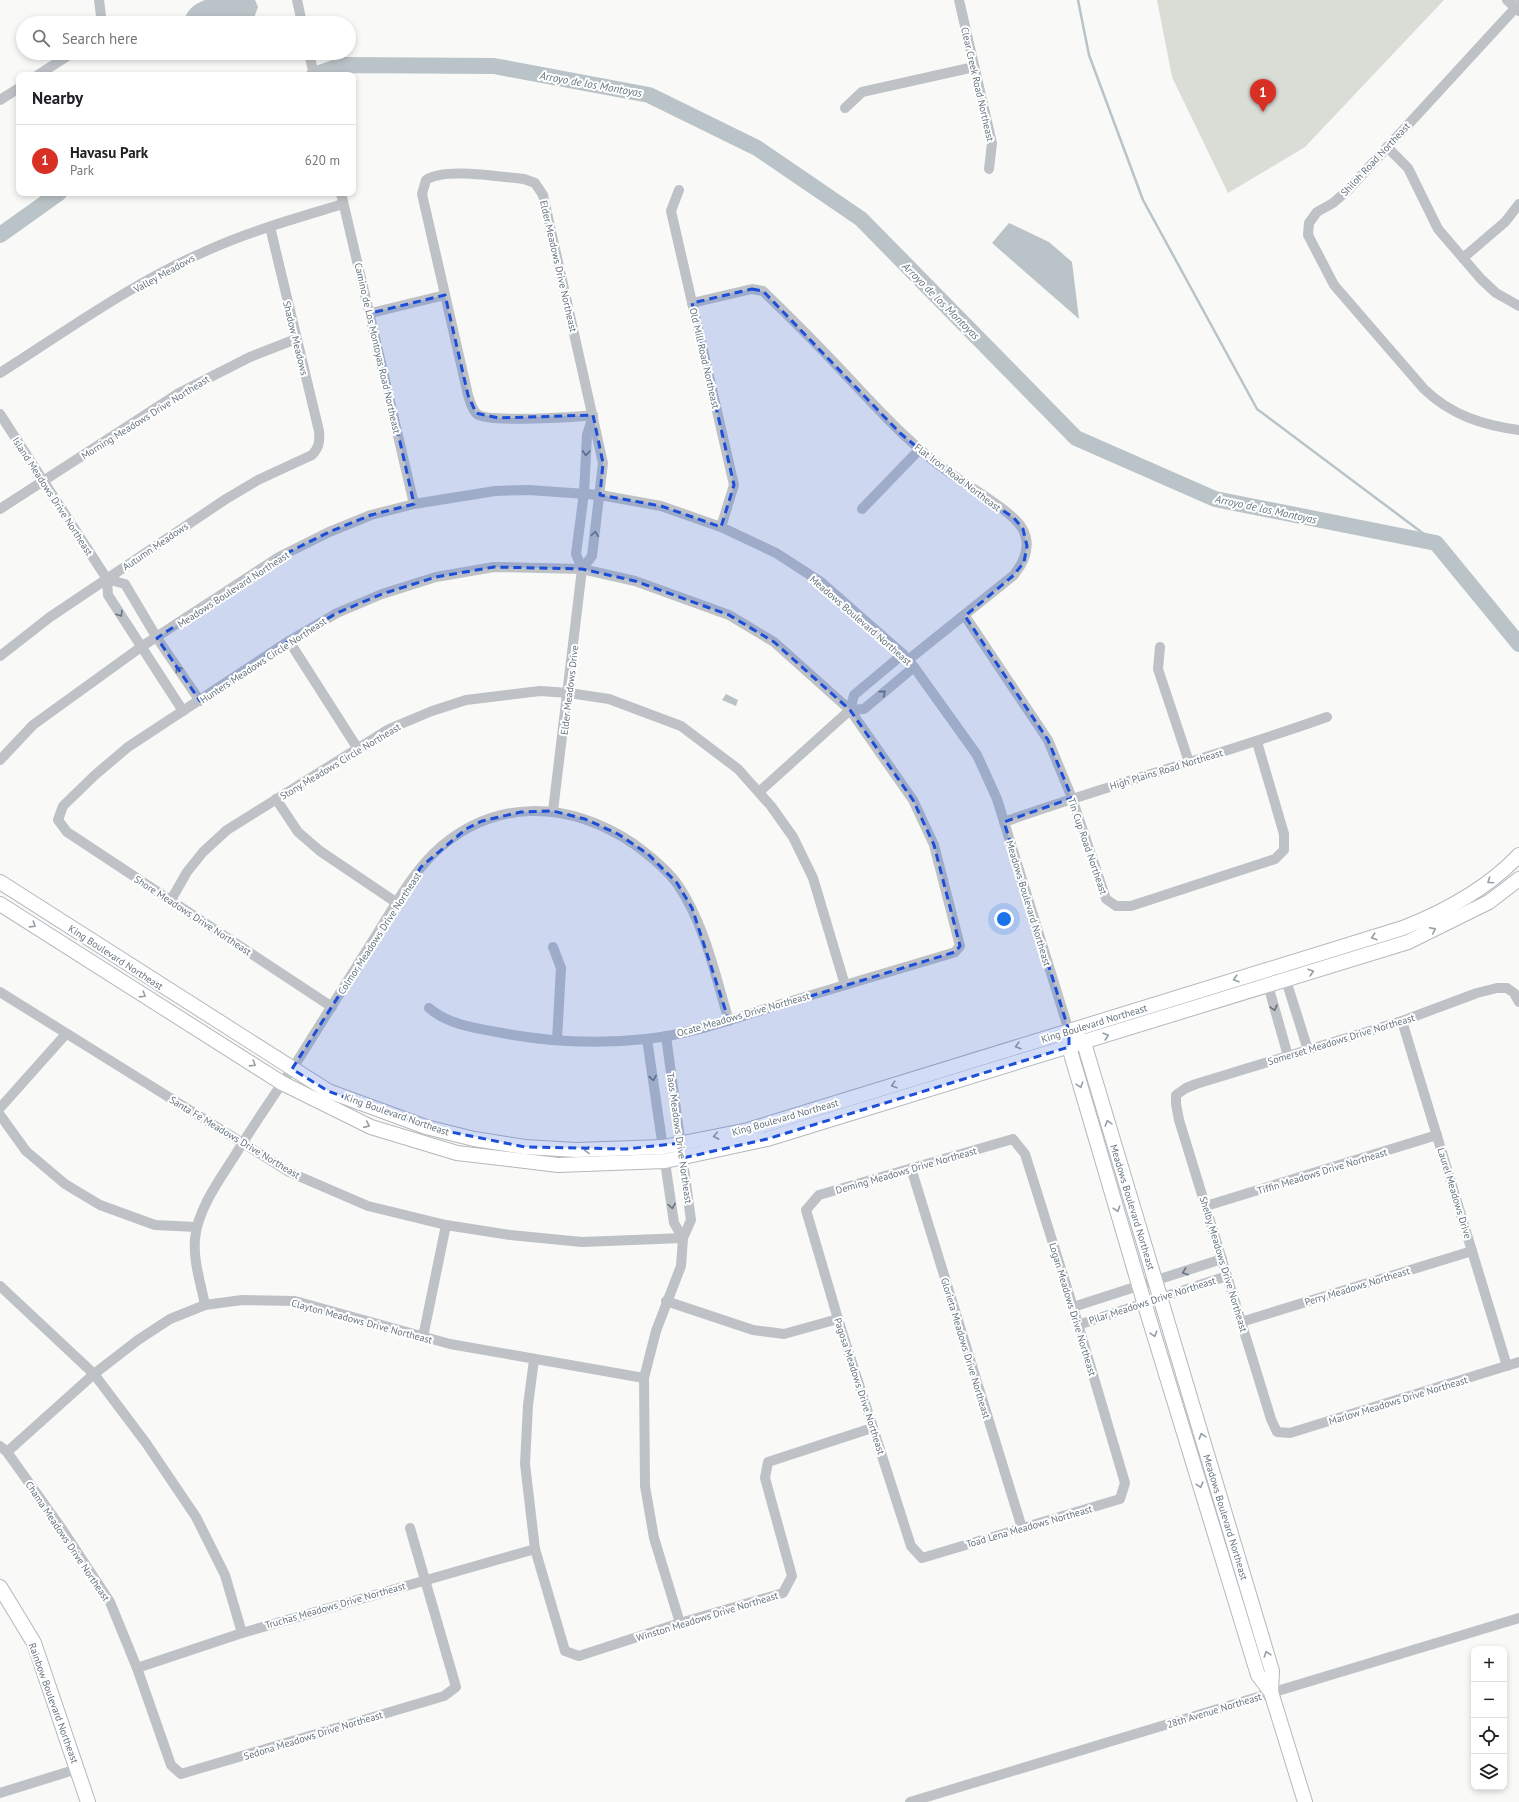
<!DOCTYPE html>
<meta charset="utf-8">
<style>
:root{--surface:#fff;--page:#f6f6f6;--text:#202124;--muted:#757577;--line:#e0e0e0;--accent:#d93025}
body{margin:0;font-family:"PT Sans",sans-serif;background:var(--page);color:var(--text)}
.controls{position:absolute;right:12px;bottom:12px;display:grid;overflow:hidden;border-radius:8px;box-shadow:0 2px 6px #0003}
.controls button{width:36px;height:36px;display:grid;place-items:center;padding:0;border:0;border-bottom:1px solid var(--line);background:var(--surface);color:var(--text);font:20px sans-serif}
.you{position:absolute;left:1004px;top:919px;width:14px;height:14px;margin:-10px;border:3px solid #fff;border-radius:50%;background:#1a73e8;box-shadow:0 0 0 6px #1a73e833}
.badge{display:grid;place-items:center;width:26px;height:26px;border-radius:50%;background:var(--accent);color:#fff;font-size:13px;font-weight:700}
.pin{position:absolute;translate:-50% -33px;filter:drop-shadow(0 1px 2px #0008)}
.pin::after{content:'';position:absolute;top:21px;width:14px;height:12px;background:inherit;clip-path:polygon(0 0,100% 0,50% 100%)}
.list{margin:0;padding:0;list-style:none}
h2{display:flex;justify-content:space-between;align-items:center;height:52px;margin:0;padding:0 16px;font-size:17px}
h2 small{font-size:13px;font-weight:400;color:var(--muted)}
.list li{display:grid;grid-template-columns:26px 1fr auto;gap:12px;align-items:center;box-sizing:border-box;height:72px;padding:0 16px;border-top:1px solid var(--line)}
.list b{display:block;font-size:15px;white-space:nowrap}
.list p{margin:0;font-size:13px;white-space:nowrap;color:var(--muted)}
.list em{font-size:13px;font-style:normal;color:var(--muted)}
.icon{flex:none;width:22px;height:22px;fill:none;stroke:currentColor;stroke-width:2;stroke-linecap:round;stroke-linejoin:round}
.map{position:relative;flex:none;width:1519px;height:1802px;overflow:hidden}
.search{position:absolute;background:var(--surface);box-shadow:0 2px 6px #0003;left:16px;top:16px;width:340px;height:44px;display:flex;align-items:center;gap:10px;box-sizing:border-box;padding:0 14px;border-radius:22px;color:var(--muted);font-size:15px}
.panel{position:absolute;background:var(--surface);box-shadow:0 2px 6px #0003;left:16px;top:72px;width:340px;height:124px;border-radius:8px}
.map>svg:first-child{display:block}
.green{fill:#d9ddd6}
.water{fill:#bac3c7}
.lines{fill:none;stroke-linecap:round;stroke-linejoin:round}
.stream{stroke:#bac3c7;stroke-width:2.5}
.river{stroke:#bac3c7;stroke-width:16}
.secondary-casing{stroke:#b3b8bc;stroke-width:16}
.street{stroke:#bec2c6;stroke-width:10}
.secondary{stroke:#fff;stroke-width:14}
.oneway{stroke:#66747e}
.oneway2{stroke:#949ea5}
.marked{fill:#1d4ed8;fill-opacity:0.2;stroke:#1d4ed8;stroke-width:3;stroke-dasharray:8 5;stroke-linejoin:round}
.labels{text-anchor:middle;stroke-width:4;stroke-linejoin:round;paint-order:stroke}
.street-label{font-size:10px;fill:#66747e;stroke:#fff}
.water-label{font-size:11px;font-style:italic;fill:#67787f;stroke:#fff}
</style>
<div class="map">
<svg width="1519" height="1802" viewBox="0 0 1519 1802">
<rect width="100%" height="100%" fill="#f9f9f7"/>
<!-- green -->
<polygon class="green" points="1157,0 1444,0 1305,147 1228,193 1172,77"/>
<!-- water -->
<g class="water">
<path d="M 205,0 L 255,0 L 258,7 L 254,18 L 241,22 L 184,23 C 185,11 194,4 205,0 Z"/>
<polygon points="1009,223 1049,242 1072,262 1079,319 992,243"/>
<polygon points="726,694 738,700 736,706 722,700"/>
</g>
<g class="lines">
<!-- stream -->
<g class="stream">
<polyline points="1078,0 1089,55 1143,200 1257,409 1436,543"/>
<polyline points="104,17 172,23"/>
</g>
<!-- river -->
<g class="river">
<polyline points="314,75 342,65 494,66 649,95 757,148 861,219 1076,438 1215,499 1436,543 1519,644"/>
<polyline points="0,235 59,193"/>
</g>
<defs>
<g id="secondary">
<path d="M 0,882 L 328,1091 L 426,1127 L 474,1139 L 525,1147 L 576,1150 L 663,1147 L 748,1130 L 1403,928 C 1446,911 1487,889 1519,855"/>
<polyline points="0,904 282,1083 371,1127 457,1153 558,1165 665,1161 767,1139 1408,942 1489,902 1519,879"/>
<polyline points="1077,1037 1084,1043 1272,1671 1271,1692"/>
<polyline points="1069,1038 1069,1047 1144,1302 1258,1675 1271,1692 1305,1802"/>
<polyline points="0,1587 34,1643 88,1802"/>
</g>
</defs>
<!-- secondary casing -->
<use href="#secondary" class="secondary-casing"/>
<!-- street -->
<g class="street">
<polyline points="99,0 101,16 100,23"/>
<polyline points="297,0 302,23"/>
<polyline points="959,0 992,143 989,169"/>
<polyline points="1507,0 1519,11"/>
<path d="M 1519,4 L 1348,190 L 1333,203 L 1317,212 L 1309,223 L 1308,235 L 1334,285 L 1424,389 C 1451,415 1482,425 1519,430"/>
<polyline points="309,53 314,75"/>
<polyline points="38,75 72,53"/>
<polyline points="0,100 19,88"/>
<polyline points="845,108 862,92 974,67"/>
<polyline points="1387,147 1408,168 1438,229 1481,279 1496,293 1519,306"/>
<polyline points="679,190 671,211 734,485 721,527"/>
<polyline points="341,193 414,504"/>
<polyline points="1463,258 1505,222 1519,204"/>
<path d="M 692,303 L 752,289 L 763,291 C 791,318 818,345 844,373 C 878,409 910,445 950,473 C 968,486 1012,511 1022,528 C 1032,545 1025,561 1014,575 L 908,660"/>
<polyline points="371,313 445,295"/>
<path d="M 0,373 C 66,331 134,282 206,251 C 250,231 297,218 343,204"/>
<polyline points="0,414 107,579 108,595 183,711"/>
<polyline points="0,509 179,393 250,357 296,339"/>
<polyline points="862,509 920,449"/>
<path d="M 582,569 L 592,556 L 603,463 L 543,195 L 535,183 L 524,179 C 500,177 444,167 426,180 L 422,194 L 468,395 C 470,401 472,410 477,414 C 488,423 576,417 593,415"/>
<polyline points="107,579 125,584 157,638 200,701"/>
<polyline points="965,616 1048,740 1072,798 1106,899 1116,906 1131,906 1275,859 1284,850 1284,834 1257,742"/>
<polyline points="289,641 358,749"/>
<polyline points="1160,647 1158,669 1189,762"/>
<path d="M 0,656 L 50,617 L 226,499 L 258,480 L 312,455 C 319,448 320,441 319,431 L 270,227"/>
<polyline points="850,710 864,709 914,667"/>
<polyline points="0,760 33,725 141,647 279,557 329,532 371,515 414,504 495,491 529,490 600,495 661,506 721,527 776,553 821,582 903,654 914,667 977,755 997,799 1069,1031"/>
<polyline points="759,792 850,710 854,695 903,654"/>
<polyline points="276,799 298,832 320,851 397,903"/>
<polyline points="553,811 582,569 576,554 584,493 587,435 593,416"/>
<path d="M 1004,822 C 1111,784 1220,755 1327,717"/>
<polyline points="171,900 187,872 203,852 227,830 389,729 432,711 466,700 540,691 569,693 609,699 681,726 738,769 771,806 793,837 813,878 845,985"/>
<polyline points="553,947 561,968 557,1040"/>
<polyline points="1284,974 1308,1050"/>
<polyline points="1266,978 1288,1056"/>
<polyline points="0,992 289,1172 368,1206 446,1225 510,1235 582,1242 683,1238"/>
<polyline points="1519,1002 1514,993 1507,988 1497,988 1477,993 1402,1021 1196,1084 1186,1088 1176,1095 1176,1104 1179,1120 1271,1419 1277,1432 1290,1433 1519,1362"/>
<path d="M 332,1007 L 67,832 L 58,820 L 63,806 L 95,775 L 128,747 L 289,641 L 337,613 L 382,594 L 436,577 L 494,567 L 582,569 L 635,581 L 729,615 L 774,642 L 850,710 L 913,800 L 934,845 L 960,946 L 955,952 L 949,954 C 892,971 835,988 778,1005 C 736,1018 690,1035 646,1039 C 599,1044 549,1042 502,1033 C 475,1028 449,1025 429,1008"/>
<polyline points="1402,1021 1507,1366"/>
<polyline points="666,1036 691,1220 683,1238 681,1266 656,1331 644,1378 645,1486 654,1538 680,1623"/>
<polyline points="647,1039 674,1223 683,1238"/>
<polyline points="0,1108 66,1034"/>
<polyline points="0,1115 26,1151 65,1184 100,1205 155,1225 196,1227"/>
<polygon points="1013,1139 1025,1154 1073,1307 1125,1483 1120,1499 922,1558 911,1546 838,1319 806,1210 819,1195"/>
<polyline points="911,1168 1022,1528"/>
<polyline points="1206,1206 1437,1135"/>
<polyline points="0,1286 94,1374 146,1443 196,1517 225,1575 242,1633"/>
<polyline points="666,1301 753,1330 784,1334 838,1319"/>
<path d="M 205,1305 C 201,1284 193,1261 195,1239 C 197,1211 219,1180 234,1157 C 254,1124 276,1092 298,1060 C 324,1018 351,976 377,934 C 394,907 410,877 433,854 C 492,797 568,800 634,844 C 649,855 667,869 678,885 C 705,925 715,975 729,1021"/>
<polyline points="1073,1307 1222,1259"/>
<polyline points="1241,1322 1472,1251"/>
<polyline points="1078,1325 1227,1276"/>
<polyline points="423,1337 446,1225"/>
<polyline points="534,1360 528,1405 525,1464 535,1549 565,1651 579,1656 680,1623 783,1593 792,1576 765,1478 768,1462 872,1428"/>
<polyline points="0,1446 7,1452 62,1529 110,1602 137,1668 171,1765 181,1774 444,1696 456,1687 410,1528"/>
<polyline points="7,1452 94,1374 138,1340 170,1319 205,1305 242,1300 295,1301 450,1344 644,1378"/>
<polyline points="137,1668 242,1633 535,1549"/>
<polyline points="0,1793 77,1769"/>
<polyline points="910,1802 1519,1618"/>
</g>
<!-- secondary -->
<use href="#secondary" class="secondary"/>
</g>
<!-- one-way arrows -->
<defs><path id="oneway-chevron" d="M-2-3.5L2.5 0L-2 3.5" fill="none" stroke-width="1.6" stroke-linecap="round" stroke-linejoin="round"/></defs>
<g class="oneway">
<use href="#oneway-chevron" transform="translate(586 453) rotate(93)"/>
<use href="#oneway-chevron" transform="translate(595 534) rotate(-83)"/>
<use href="#oneway-chevron" transform="translate(120 614) rotate(58)"/>
<use href="#oneway-chevron" transform="translate(178 669) rotate(-125)"/>
<use href="#oneway-chevron" transform="translate(883 693) rotate(-40)"/>
<use href="#oneway-chevron" transform="translate(1274 1008) rotate(74)"/>
<use href="#oneway-chevron" transform="translate(653 1078) rotate(81)"/>
<use href="#oneway-chevron" transform="translate(672 1206) rotate(81)"/>
<use href="#oneway-chevron" transform="translate(1185 1272) rotate(161)"/>
</g>
<g class="oneway2">
<use href="#oneway-chevron" transform="translate(1490 881) rotate(146)"/>
<use href="#oneway-chevron" transform="translate(33 925) rotate(32)"/>
<use href="#oneway-chevron" transform="translate(1433 930) rotate(-26)"/>
<use href="#oneway-chevron" transform="translate(1374 937) rotate(163)"/>
<use href="#oneway-chevron" transform="translate(1311 972) rotate(-17)"/>
<use href="#oneway-chevron" transform="translate(1236 979) rotate(163)"/>
<use href="#oneway-chevron" transform="translate(143 995) rotate(32)"/>
<use href="#oneway-chevron" transform="translate(1106 1036) rotate(-17)"/>
<use href="#oneway-chevron" transform="translate(1018 1046) rotate(163)"/>
<use href="#oneway-chevron" transform="translate(253 1064) rotate(32)"/>
<use href="#oneway-chevron" transform="translate(894 1085) rotate(163)"/>
<use href="#oneway-chevron" transform="translate(1080 1085) rotate(73)"/>
<use href="#oneway-chevron" transform="translate(1108 1123) rotate(-107)"/>
<use href="#oneway-chevron" transform="translate(367 1125) rotate(24)"/>
<use href="#oneway-chevron" transform="translate(716 1136) rotate(169)"/>
<use href="#oneway-chevron" transform="translate(587 1150) rotate(179)"/>
<use href="#oneway-chevron" transform="translate(1117 1209) rotate(73)"/>
<use href="#oneway-chevron" transform="translate(1154 1334) rotate(73)"/>
<use href="#oneway-chevron" transform="translate(1202 1436) rotate(-107)"/>
<use href="#oneway-chevron" transform="translate(1200 1485) rotate(73)"/>
<use href="#oneway-chevron" transform="translate(1267 1654) rotate(-107)"/>
</g>
<!-- marked area -->
<path class="marked" d="M 752,289 L 763,291 L 900,433 L 947,472 L 1014,518 L 1023,529 L 1027,546 L 1024,562 L 1014,575 L 965,616 L 1048,740 L 1072,798 L 1004,822 L 1069,1031 L 1069,1047 L 767,1139 L 683,1158 L 682,1143 L 626,1149 L 525,1147 L 426,1127 L 328,1091 L 292,1069 L 421,867 L 466,829 L 482,821 L 521,812 L 553,811 L 585,819 L 618,834 L 648,854 L 677,883 L 692,908 L 729,1021 L 955,952 L 960,946 L 934,845 L 913,800 L 850,710 L 774,642 L 729,615 L 635,581 L 582,569 L 494,567 L 436,577 L 382,594 L 337,613 L 289,641 L 200,701 L 157,638 L 279,557 L 329,532 L 371,515 L 414,504 L 371,313 L 445,295 L 468,395 L 476,413 L 498,418 L 593,415 L 603,463 L 600,495 L 661,506 L 721,527 L 734,485 L 692,303 Z"/>
<g class="labels">
<!-- street labels -->
<g class="street-label">
<text transform="translate(978 84) rotate(77)" y="4">Clear Creek Road Northeast</text>
<text transform="translate(1375 159) rotate(-47)" y="4">Shiloh Road Northeast</text>
<text transform="translate(559 266) rotate(77)" y="4">Elder Meadows Drive Northeast</text>
<text transform="translate(164 273) rotate(-29)" y="4">Valley Meadows</text>
<text transform="translate(296 338) rotate(76)" y="4">Shadow Meadows</text>
<text transform="translate(378 348) rotate(77)" y="4">Camino de Los Montoyas Road Northeast</text>
<text transform="translate(705 358) rotate(77)" y="4">Old Mill Road Northeast</text>
<text transform="translate(145 417) rotate(-32)" y="4">Morning Meadows Drive Northeast</text>
<text transform="translate(958 477) rotate(37)" y="4">Flat Iron Road Northeast</text>
<text transform="translate(53 496) rotate(57)" y="4">Island Meadows Drive Northeast</text>
<text transform="translate(155 546) rotate(-34)" y="4">Autumn Meadows</text>
<text transform="translate(233 589) rotate(-33)" y="4">Meadows Boulevard Northeast</text>
<text transform="translate(861 620) rotate(41)" y="4">Meadows Boulevard Northeast</text>
<text transform="translate(263 660) rotate(-33)" y="4">Hunters Meadows Circle Northeast</text>
<text transform="translate(569 690) rotate(-83)" y="4">Elder Meadows Drive</text>
<text transform="translate(340 761) rotate(-31)" y="4">Stony Meadows Circle Northeast</text>
<text transform="translate(1166 769) rotate(-17)" y="4">High Plains Road Northeast</text>
<text transform="translate(1088 846) rotate(71)" y="4">Tin Cup Road Northeast</text>
<text transform="translate(1029 903) rotate(73)" y="4">Meadows Boulevard Northeast</text>
<text transform="translate(193 915) rotate(33)" y="4">Shore Meadows Drive Northeast</text>
<text transform="translate(379 933) rotate(-57)" y="4">Colmor Meadows Drive Northeast</text>
<text transform="translate(116 957) rotate(33)" y="4">King Boulevard Northeast</text>
<text transform="translate(743 1014) rotate(-16)" y="4">Ocate Meadows Drive Northeast</text>
<text transform="translate(1094 1023) rotate(-17)" y="4">King Boulevard Northeast</text>
<text transform="translate(1341 1039) rotate(-17)" y="4">Somerset Meadows Drive Northeast</text>
<text transform="translate(397 1114) rotate(19)" y="4">King Boulevard Northeast</text>
<text transform="translate(785 1117) rotate(-16)" y="4">King Boulevard Northeast</text>
<text transform="translate(235 1137) rotate(31)" y="4">Santa Fe Meadows Drive Northeast</text>
<text transform="translate(680 1138) rotate(82)" y="4">Taos Meadows Drive Northeast</text>
<text transform="translate(906 1170) rotate(-16)" y="4">Deming Meadows Drive Northeast</text>
<text transform="translate(1322 1171) rotate(-17)" y="4">Tiffin Meadows Drive Northeast</text>
<text transform="translate(1455 1193) rotate(73)" y="4">Laurel Meadows Drive</text>
<text transform="translate(1133 1207) rotate(73)" y="4">Meadows Boulevard Northeast</text>
<text transform="translate(1224 1264) rotate(73)" y="4">Shelby Meadows Drive Northeast</text>
<text transform="translate(1357 1286) rotate(-17)" y="4">Perry Meadows Northeast</text>
<text transform="translate(1152 1300) rotate(-18)" y="4">Pilar Meadows Drive Northeast</text>
<text transform="translate(1073 1309) rotate(73)" y="4">Logan Meadows Drive Northeast</text>
<text transform="translate(362 1321) rotate(15)" y="4">Clayton Meadows Drive Northeast</text>
<text transform="translate(966 1348) rotate(73)" y="4">Glorieta Meadows Drive Northeast</text>
<text transform="translate(860 1386) rotate(72)" y="4">Pagosa Meadows Drive Northeast</text>
<text transform="translate(1398 1400) rotate(-17)" y="4">Marlow Meadows Drive Northeast</text>
<text transform="translate(1226 1517) rotate(73)" y="4">Meadows Boulevard Northeast</text>
<text transform="translate(1029 1526) rotate(-16)" y="4">Toad Lena Meadows Northeast</text>
<text transform="translate(68 1541) rotate(56)" y="4">Chama Meadows Drive Northeast</text>
<text transform="translate(335 1605) rotate(-16)" y="4">Truchas Meadows Drive Northeast</text>
<text transform="translate(707 1616) rotate(-17)" y="4">Winston Meadows Drive Northeast</text>
<text transform="translate(54 1703) rotate(70)" y="4">Rainbow Boulevard Northeast</text>
<text transform="translate(1214 1710) rotate(-17)" y="4">28th Avenue Northeast</text>
<text transform="translate(313 1735) rotate(-17)" y="4">Sedona Meadows Drive Northeast</text>
</g>
<!-- water labels -->
<g class="water-label">
<text transform="translate(591 84) rotate(10)" y="4">Arroyo de los Montoyas</text>
<text transform="translate(941 301) rotate(45)" y="4">Arroyo de los Montoyas</text>
<text transform="translate(1266 509) rotate(12)" y="4">Arroyo de los Montoyas</text>
</g>
</g>
</svg>
<div class="controls">
<button>+</button>
<button>−</button>
<button><svg class="icon" aria-label="locate" viewBox="0 0 24 24"><circle cx="12" cy="12" r="6"/><path d="M12 2v4M12 18v4M2 12h4M18 12h4"/></svg></button>
<button><svg class="icon" aria-label="layers" viewBox="0 0 24 24"><path d="M12 4l9 5-9 5-9-5zM3 14l9 5 9-5"/></svg></button>
</div>
<div class="you"></div>
<div class="pin badge" style="left:1263px;top:112px">1</div>
<div class="search"><svg class="icon" aria-label="search" viewBox="0 0 24 24"><circle cx="10" cy="10" r="6"/><path d="M15 15l6 6"/></svg>Search here</div>
<section class="panel">
<h2>Nearby<small></small></h2>
<ul class="list">
<li><span class="badge">1</span><div><b>Havasu Park</b><p>Park</p></div><em>620 m</em></li>
</ul>
</section>
</div>
